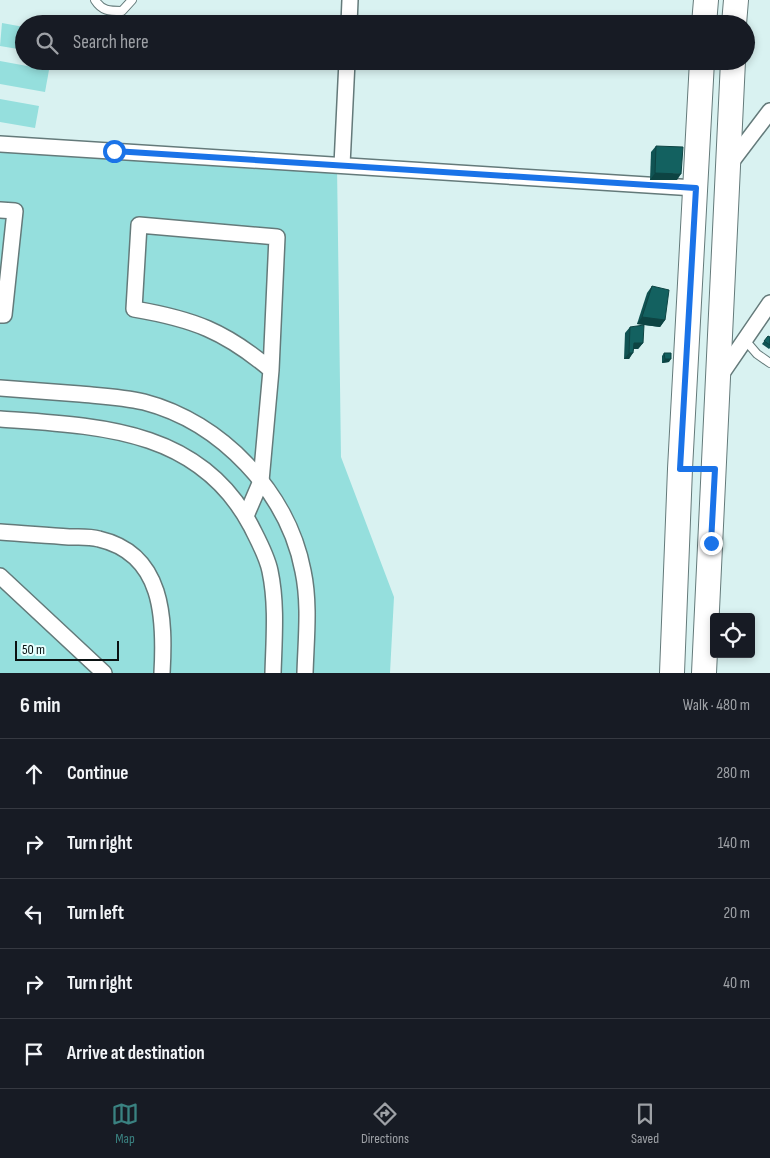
<!DOCTYPE html>
<meta charset="utf-8">
<style>
:root{--surface:#171b24;--page:#20242c;--text:#f1f3f6;--muted:#9ea1a6;--line:#363941;--accent:#3a8281}
body{margin:0;font-family:"Sofia Sans Condensed",sans-serif;background:var(--page);color:var(--text)}
.controls{position:absolute;right:15px;bottom:15px;display:grid;overflow:hidden;border-radius:5px;box-shadow:0 2px 8px #0003}
.controls button{width:45px;height:45px;display:grid;place-items:center;padding:0;border:0;border-bottom:1px solid var(--line);background:var(--surface);color:var(--text);font:25px sans-serif}
.scale{position:absolute;left:15px;bottom:12px;width:104px;box-sizing:border-box;padding-left:5px;border:2px solid #0a1212;border-top:0;font-size:14px;line-height:18px;white-space:nowrap;color:#0a1212;-webkit-text-stroke:4px #e6fffe;paint-order:stroke}
.stop{position:absolute;width:15px;height:15px;margin:-11px;border:4px solid #1a73e8;border-radius:50%;background:#fff}
.stop.end{background:#1a73e8;border-color:#fff;box-shadow:0 1px 5px #0008}
.list{margin:0;padding:0;list-style:none}
h2{display:flex;justify-content:space-between;align-items:center;height:65px;margin:0;padding:0 20px;font-size:21px}
h2 small{font-size:16px;font-weight:400;color:var(--muted)}
.list li{display:grid;grid-template-columns:32px 1fr auto;gap:15px;align-items:center;box-sizing:border-box;height:70px;padding:0 20px;border-top:1px solid var(--line)}
.list b{display:block;font-size:19px;white-space:nowrap}
.list em{font-size:16px;font-style:normal;color:var(--muted)}
.icon{flex:none;width:28px;height:28px;fill:none;stroke:currentColor;stroke-width:2;stroke-linecap:round;stroke-linejoin:round}
.map{position:relative;flex:none;width:770px;height:673px;overflow:hidden}
.search{position:absolute;background:var(--surface);box-shadow:0 2px 8px #0003;left:15px;right:15px;top:15px;height:55px;display:flex;align-items:center;gap:12px;box-sizing:border-box;padding:0 18px;border-radius:28px;color:var(--muted);font-size:19px}
.sheet{height:415px;background:var(--surface)}
nav{display:flex;justify-content:space-around;align-items:center;box-sizing:border-box;height:70px;border-top:1px solid var(--line);background:var(--surface);font-size:14px;color:var(--muted)}
nav a{display:grid;justify-items:center;gap:2px}
nav .on{color:var(--accent)}
.map>svg:first-child{display:block}
.green{fill:#95dfdd}
.lines{fill:none;stroke-linecap:round;stroke-linejoin:round}
.lane-casing{stroke:#647a7a;stroke-width:10}
.street-casing{stroke:#647a7a;stroke-width:18}
.primary-casing{stroke:#647a7a;stroke-width:26}
.lane{stroke:#fff;stroke-width:8}
.street{stroke:#fff;stroke-width:15}
.primary{stroke:#fff;stroke-width:24}
.wall{fill:#105353}
.shaded-wall{fill:#0d4443}
.building{fill:#136160;stroke:#0d4443}
.route{stroke:#1a73e8;stroke-width:6}
</style>
<div class="map">
<svg width="770" height="673" viewBox="0 0 770 673">
<rect width="100%" height="100%" fill="#d9f2f1"/>
<!-- green -->
<g class="green">
<polygon points="2,23 24,27 24,50 0,46"/>
<polygon points="0,61 49,70 45,92 0,84"/>
<polygon points="0,99 39,106 35,128 0,122"/>
<polygon points="0,144 337,166 341,457 394,597 390,673 0,673"/>
</g>
<g class="lines">
<defs>
<g id="lane">
<path d="M 95,0 C 102,11 109,11 122,11 L 132,0"/>
<polyline points="745,340 757,354 770,363"/>
</g>
<g id="street">
<polyline points="349,24 350,0"/>
<polyline points="0,144 695,188"/>
<polyline points="342,165 347,61"/>
<polyline points="729,165 770,111"/>
<polyline points="0,210 15,211 4,315 0,315"/>
<polyline points="720,376 770,303"/>
<path d="M 0,388 C 27,390 53,392 80,394 C 101,396 123,397 144,402 C 221,422 288,492 303,571 C 310,604 306,639 305,673"/>
<path d="M 0,419 C 98,426 199,428 251,526 C 258,540 267,556 270,571 C 277,604 274,639 273,673"/>
<path d="M 246,516 L 261,481 L 271,370 L 277,237 L 139,225 L 134,309 C 193,319 225,331 271,370"/>
<path d="M 0,532 C 23,534 46,535 69,537 C 78,537 89,536 99,539 C 164,554 165,619 162,673"/>
<polyline points="0,576 104,673"/>
</g>
<g id="primary">
<polyline points="704,24 706,0"/>
<polyline points="734,24 736,0"/>
<polyline points="672,673 680,469 702,61"/>
<polyline points="704,673 733,61"/>
</g>
</defs>
<!-- lane casing -->
<use href="#lane" class="lane-casing"/>
<!-- street casing -->
<use href="#street" class="street-casing"/>
<!-- primary casing -->
<use href="#primary" class="primary-casing"/>
<!-- lane -->
<use href="#lane" class="lane"/>
<!-- street -->
<use href="#street" class="street"/>
<!-- primary -->
<use href="#primary" class="primary"/>
</g>
<!-- wall -->
<g class="wall">
<polygon points="656,146 677,180 650,180 651,152"/>
<polygon points="652,286 665,320 660,327 637,324 647,293"/>
<polygon points="630,327 643,343 638,349 634,349 629,359 624,359 625,333"/>
<polygon points="768,336 770,337 770,348 769,349 762,344"/>
<polygon points="664,353 669,362 662,363 662,356"/>
</g>
<!-- shaded-wall -->
<g class="shaded-wall">
<polygon points="655,173 681,174 677,180 650,180"/>
<polygon points="642,317 665,320 660,327 637,324"/>
<polygon points="634,343 643,343 638,349 629,349"/>
<polygon points="629,353 633,353 629,359 624,359"/>
<polygon points="665,359 671,359 669,362 662,363"/>
</g>
<!-- building -->
<g class="building">
<polygon points="656,146 683,147 681,174 655,173"/>
<polygon points="652,286 669,290 665,320 642,317"/>
<polygon points="644,325 643,343 634,343 633,353 629,353 630,327"/>
<polygon points="768,336 770,337 770,345 764,341"/>
<polygon points="664,353 671,353 671,359 665,359"/>
</g>
<g class="lines">
<!-- route -->
<polyline class="route" points="114,151 696,188 680,469 715,469 711,543"/>
</g>
</svg>
<div class="controls">
<button><svg class="icon" aria-label="locate" viewBox="0 0 24 24"><circle cx="12" cy="12" r="6"/><path d="M12 2v4M12 18v4M2 12h4M18 12h4"/></svg></button>
</div>
<div class="scale">50 m</div>
<div class="stop" style="left:114px;top:151px"></div>
<div class="stop end" style="left:711px;top:543px"></div>
<div class="search"><svg class="icon" aria-label="search" viewBox="0 0 24 24"><circle cx="10" cy="10" r="6"/><path d="M15 15l6 6"/></svg>Search here</div>
</div>
<section class="sheet">
<h2>6 min<small>Walk · 480 m</small></h2>
<ul class="list">
<li><svg class="icon" aria-label="ahead" viewBox="0 0 24 24"><path d="M12 20V5M6 11l6-6 6 6"/></svg><div><b>Continue</b></div><em>280 m</em></li>
<li><svg class="icon" aria-label="right" viewBox="0 0 24 24"><path d="M7 20v-9h11M14 6l5 5-5 5"/></svg><div><b>Turn right</b></div><em>140 m</em></li>
<li><svg class="icon" aria-label="left" viewBox="0 0 24 24"><path d="M17 20v-9H6M10 6l-5 5 5 5"/></svg><div><b>Turn left</b></div><em>20 m</em></li>
<li><svg class="icon" aria-label="right" viewBox="0 0 24 24"><path d="M7 20v-9h11M14 6l5 5-5 5"/></svg><div><b>Turn right</b></div><em>40 m</em></li>
<li><svg class="icon" aria-label="arrive" viewBox="0 0 24 24"><path d="M6 21V4h12l-3 4 3 4H6"/></svg><div><b>Arrive at destination</b></div></li>
</ul>
</section>
<nav>
<a class="on"><svg class="icon" aria-label="map" viewBox="0 0 24 24"><path d="M3 6l6-2 6 2 6-2v14l-6 2-6-2-6 2zM9 4v14M15 6v14"/></svg>Map</a>
<a><svg class="icon" aria-label="directions" viewBox="0 0 24 24"><path d="M12 3l9 9-9 9-9-9zM9 14v-3h6M13 9l2 2-2 2"/></svg>Directions</a>
<a><svg class="icon" aria-label="saved" viewBox="0 0 24 24"><path d="M7 4h10v16l-5-4-5 4z"/></svg>Saved</a>
</nav>
